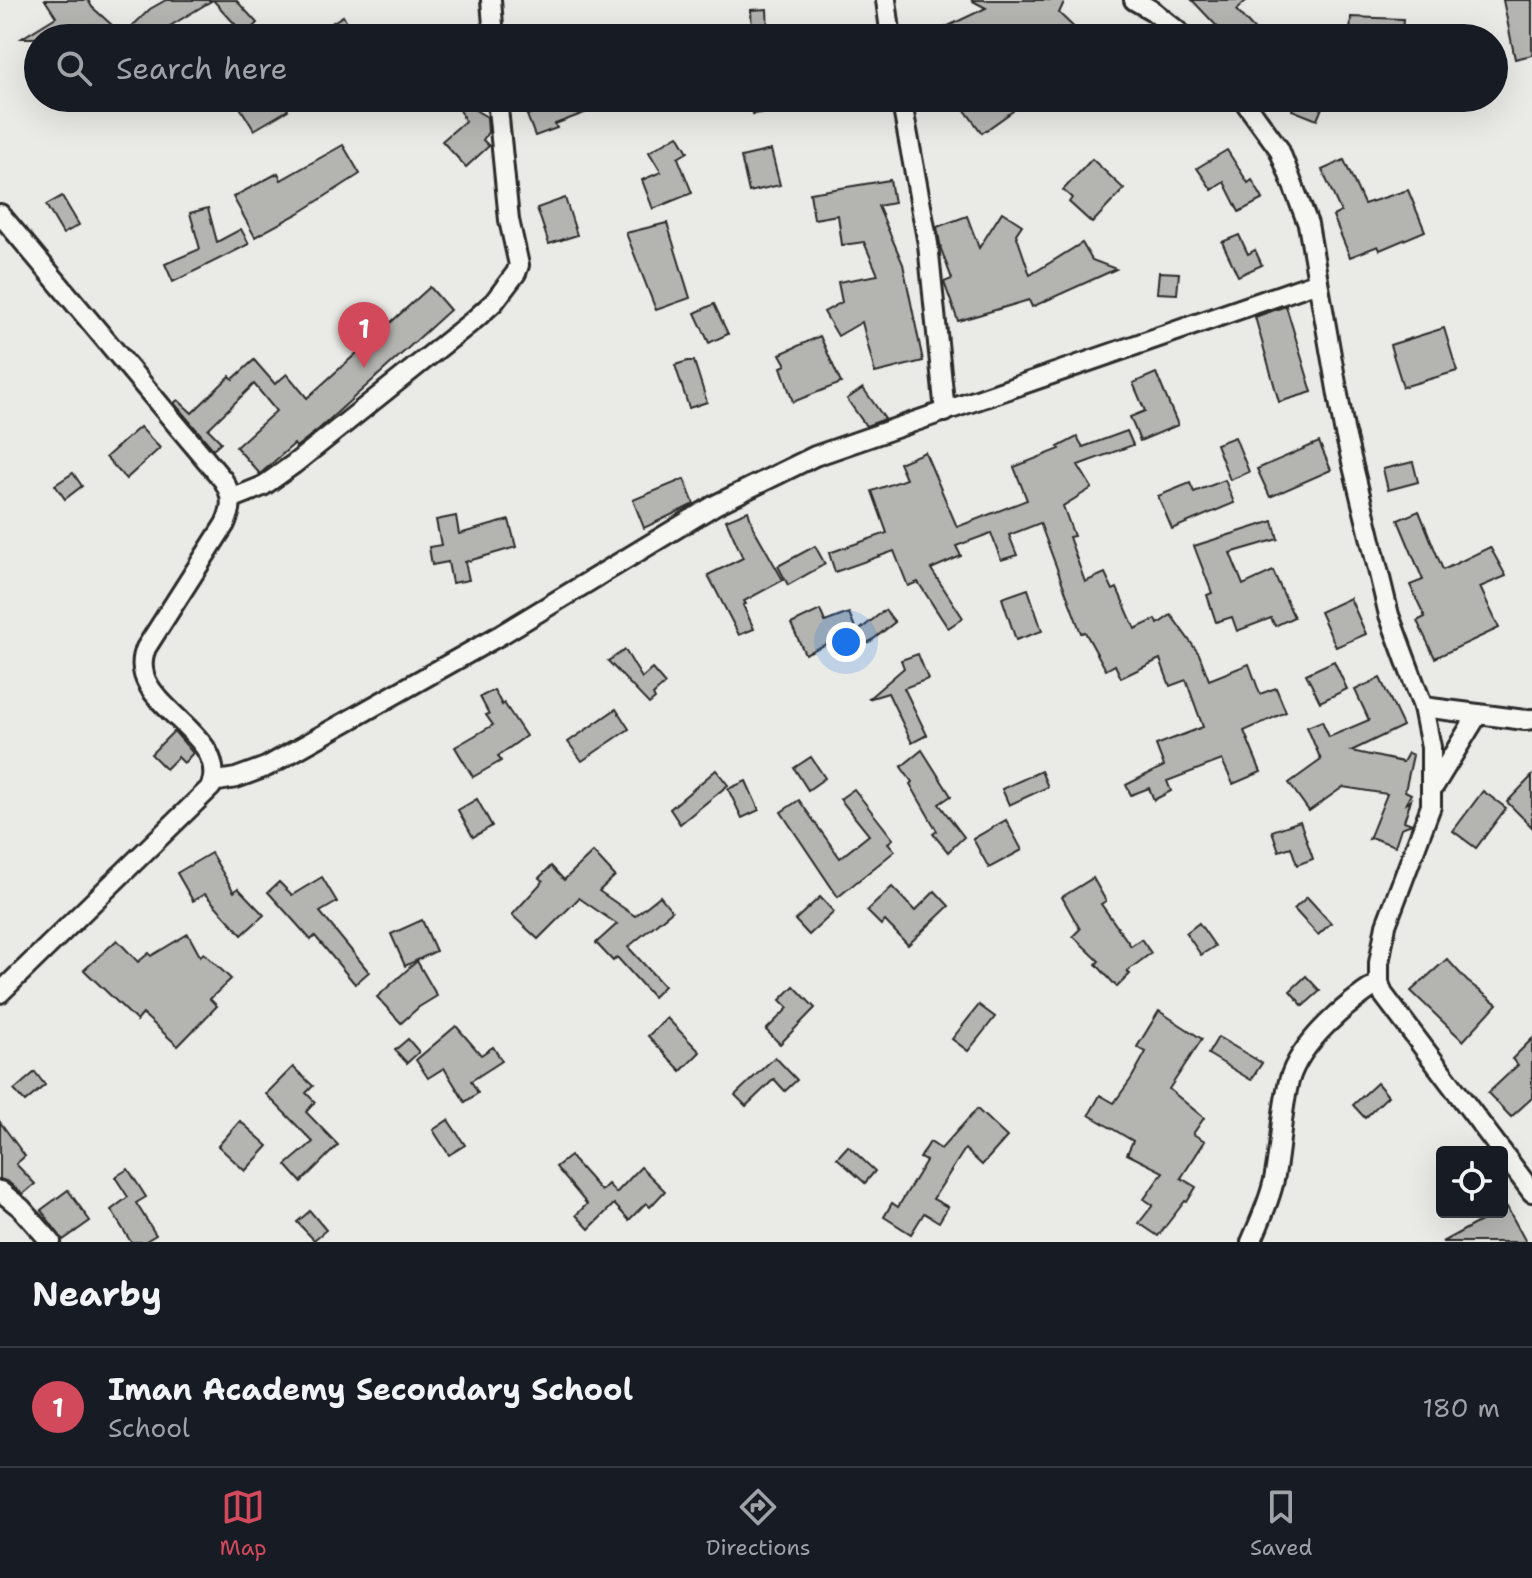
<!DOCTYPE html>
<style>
:root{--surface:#171b24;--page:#242831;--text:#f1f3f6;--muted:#9ea1a6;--line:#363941;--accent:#d1495b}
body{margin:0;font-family:"Shantell Sans",sans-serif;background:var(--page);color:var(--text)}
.controls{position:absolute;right:24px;bottom:24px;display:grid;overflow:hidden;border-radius:8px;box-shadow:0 8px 32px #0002}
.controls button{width:72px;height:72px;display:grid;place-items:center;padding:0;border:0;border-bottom:2px solid var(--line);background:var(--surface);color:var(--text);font:40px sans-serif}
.you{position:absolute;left:846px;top:642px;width:28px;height:28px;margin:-20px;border:6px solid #fff;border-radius:50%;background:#1a73e8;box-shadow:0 0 0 12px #1a73e833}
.badge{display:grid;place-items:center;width:52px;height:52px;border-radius:50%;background:var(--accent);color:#fff;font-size:26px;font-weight:700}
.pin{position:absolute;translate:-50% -66px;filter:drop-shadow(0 2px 4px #0008)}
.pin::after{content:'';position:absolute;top:42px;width:28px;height:24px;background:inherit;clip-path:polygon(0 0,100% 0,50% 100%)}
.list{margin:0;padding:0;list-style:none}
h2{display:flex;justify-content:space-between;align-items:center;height:104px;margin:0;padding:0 32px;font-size:34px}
h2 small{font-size:26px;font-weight:400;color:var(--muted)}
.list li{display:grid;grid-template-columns:52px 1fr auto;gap:24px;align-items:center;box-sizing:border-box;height:120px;padding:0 32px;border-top:2px solid var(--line)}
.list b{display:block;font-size:30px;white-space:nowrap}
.list p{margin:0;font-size:26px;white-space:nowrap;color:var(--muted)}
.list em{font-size:26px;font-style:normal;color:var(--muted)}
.icon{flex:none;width:44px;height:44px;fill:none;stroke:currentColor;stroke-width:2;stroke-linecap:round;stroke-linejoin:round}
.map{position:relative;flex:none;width:1532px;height:1242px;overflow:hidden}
.search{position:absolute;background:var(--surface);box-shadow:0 8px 32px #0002;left:24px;right:24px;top:24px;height:88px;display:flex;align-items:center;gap:20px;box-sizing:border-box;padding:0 28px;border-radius:44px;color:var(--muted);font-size:30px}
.sheet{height:224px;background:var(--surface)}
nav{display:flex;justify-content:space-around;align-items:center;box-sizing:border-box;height:112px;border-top:2px solid var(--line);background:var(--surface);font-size:22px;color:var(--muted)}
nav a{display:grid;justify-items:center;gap:4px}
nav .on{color:var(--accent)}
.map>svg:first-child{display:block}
.building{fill:#b4b4b1;stroke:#2b2b2b;stroke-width:2}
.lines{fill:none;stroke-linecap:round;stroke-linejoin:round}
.street-casing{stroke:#2b2b2b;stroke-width:24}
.street{stroke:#f6f6f2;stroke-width:18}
</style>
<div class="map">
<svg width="1532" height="1242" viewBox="0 0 1532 1242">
<rect width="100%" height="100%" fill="#eaeae6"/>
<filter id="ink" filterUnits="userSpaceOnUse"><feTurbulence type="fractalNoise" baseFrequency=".0125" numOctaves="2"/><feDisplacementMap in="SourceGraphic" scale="16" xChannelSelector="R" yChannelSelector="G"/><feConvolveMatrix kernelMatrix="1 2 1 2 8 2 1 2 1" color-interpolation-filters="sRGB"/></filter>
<g filter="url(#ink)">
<!-- building -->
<g class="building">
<polygon points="45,0 88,0 92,7 123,35 150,9 166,0 236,0 257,23 245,35 213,0 150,38 22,38 56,17"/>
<polygon points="971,0 1065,0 1059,13 1085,38 923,38 986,8"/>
<polygon points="1192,0 1247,0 1236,10 1262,38 1228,38"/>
<polygon points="1503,0 1532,0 1532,55 1515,59"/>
<polygon points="767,9 768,32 752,33 751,10"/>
<polygon points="343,16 356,38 308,38"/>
<polygon points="1351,17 1403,19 1402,36 1350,34"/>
<polygon points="248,98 280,98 288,110 254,130 238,104"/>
<polygon points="455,98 487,117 488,132 483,140 489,146 466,167 442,141 465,121"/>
<polygon points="573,98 619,100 555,124 557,128 535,136 527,115"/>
<polygon points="750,98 797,98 798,107 753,114"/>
<polygon points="956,98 1004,98 1013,111 982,133"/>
<polygon points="1297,98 1326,98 1317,120 1292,110"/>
<polygon points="678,135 688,152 678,158 692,193 653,209 642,180 661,172 649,152"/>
<polygon points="343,145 360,174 299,213 255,237 233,197 278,173 281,180"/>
<polygon points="771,150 780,185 749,192 741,157"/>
<polygon points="1227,150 1248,183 1252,180 1263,199 1239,212 1224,182 1212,190 1197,168"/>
<polygon points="1092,159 1124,189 1092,223 1069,202 1072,198 1063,190"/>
<polygon points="1344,160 1364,204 1408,190 1425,231 1380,250 1378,246 1350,257 1333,216 1341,212 1322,170"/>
<polygon points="890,180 894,203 878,206 903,264 923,361 875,373 862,322 838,336 824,312 842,302 838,282 878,275 864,242 842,245 838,215 814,219 810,193"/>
<polygon points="62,196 79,225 63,234 46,205"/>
<polygon points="565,198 577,235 549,244 537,208"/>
<polygon points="208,208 217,242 241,229 249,244 173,282 165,264 200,249 190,213"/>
<polygon points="1002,212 1022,225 1016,234 1030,275 1082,243 1092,260 1116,269 1032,307 1029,300 958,321 944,282 952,279 941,249 937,227 967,216 979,248"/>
<polygon points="667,223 690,298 656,310 626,233"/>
<polygon points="1239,235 1248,254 1255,250 1262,265 1238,276 1222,242"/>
<polygon points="1159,272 1179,273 1177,294 1157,293"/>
<polygon points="430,287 450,310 319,429 296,447 294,444 260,474 236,447 276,411 254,384 208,429 221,442 213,449 174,403 178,400 192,413 230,376 233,379 254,360 275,384 287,374 307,398"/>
<polygon points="714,304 728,334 709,343 695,313"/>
<polygon points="1286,306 1312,392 1279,402 1255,317"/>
<polygon points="1444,328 1457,371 1403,387 1390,345"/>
<polygon points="820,336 841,383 793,402 781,367 786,365 780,354"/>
<polygon points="688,361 694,361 707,402 689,408 675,365"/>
<polygon points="1156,373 1178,425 1140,441 1130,417 1145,411 1133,383"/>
<polygon points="863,388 885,419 866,426 847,399"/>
<polygon points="140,427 160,448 126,479 106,457"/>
<polygon points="1127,431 1133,445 1078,465 1092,488 1063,506 1074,536 1069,537 1085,582 1105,573 1113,590 1117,588 1135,629 1156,619 1158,624 1171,615 1199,654 1209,680 1249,664 1260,694 1276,688 1286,712 1244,731 1261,772 1233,784 1222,760 1167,781 1171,791 1154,800 1149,788 1131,795 1126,785 1164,766 1156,745 1203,727 1186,680 1170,686 1160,659 1121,678 1115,665 1106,670 1085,632 1081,633 1040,523 1009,535 1017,555 1001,560 991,533 956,546 961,556 931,569 963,618 948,628 918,582 908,586 894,551 835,572 829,553 887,533 872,491 906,479 899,463 925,452 957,527 1027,500 1014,467 1060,449 1058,447 1077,437 1083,447"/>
<polygon points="1235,437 1249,472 1230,480 1216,444"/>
<polygon points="1319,442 1331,470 1270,497 1257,469"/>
<polygon points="1413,462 1418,482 1388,490 1383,469"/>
<polygon points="73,473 82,486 65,499 55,485"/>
<polygon points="684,479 694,504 644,528 633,500"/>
<polygon points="1225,480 1234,503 1172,529 1158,496 1190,483 1194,492"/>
<polygon points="748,511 753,527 783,580 744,601 746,604 743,605 754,629 739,635 708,575 743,558 726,520"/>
<polygon points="1419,511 1443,570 1490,547 1506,576 1480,587 1499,628 1435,658 1417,621 1425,617 1410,585 1423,580 1398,520"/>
<polygon points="456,516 459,534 509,520 516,547 465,562 469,580 452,583 448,562 432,565 429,547 441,545 436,520"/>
<polygon points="1273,521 1278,539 1230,553 1243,585 1273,571 1294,617 1275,626 1271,618 1237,631 1232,617 1216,622 1207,595 1212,593 1194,546"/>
<polygon points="815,546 825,564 788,585 778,566"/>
<polygon points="1028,589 1042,631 1016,640 1002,598"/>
<polygon points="1350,598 1366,634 1336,647 1320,612"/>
<polygon points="820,610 825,622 849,613 857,632 885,610 895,622 871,641 834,654 833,651 842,643 840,638 805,654 791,624"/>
<polygon points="625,650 642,678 652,669 665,684 653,695 655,699 649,704 608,661"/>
<polygon points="918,654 928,679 904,688 927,735 912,743 888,693 868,699 904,668 901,660"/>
<polygon points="1334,661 1347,689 1320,702 1306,674"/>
<polygon points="1380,678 1403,726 1351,751 1403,762 1408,753 1413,755 1405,791 1411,794 1405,805 1411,800 1404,821 1412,824 1401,828 1395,846 1373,838 1369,839 1387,794 1343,787 1309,811 1289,783 1321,760 1307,727 1322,721 1329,737 1369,720 1355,690"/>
<polygon points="494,690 502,705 504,703 526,736 498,756 501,761 473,777 455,747 493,725 486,715 489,714 480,697"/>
<polygon points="616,709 629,729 582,761 568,742"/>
<polygon points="174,731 193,753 184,763 178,757 166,769 151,754"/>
<polygon points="922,750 951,796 939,804 964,837 948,852 933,834 937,831 910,784 912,782 901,767"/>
<polygon points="811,757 825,778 808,790 794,768"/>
<polygon points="716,770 728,785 680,824 670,809"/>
<polygon points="1041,771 1048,787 1009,805 1002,789"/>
<polygon points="1532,776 1532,827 1507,802"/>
<polygon points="746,781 759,810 742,818 728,789"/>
<polygon points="854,789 893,839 888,843 895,851 838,897 781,812 799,800 840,858 869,835 840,799"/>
<polygon points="1483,791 1506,808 1476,848 1453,831"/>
<polygon points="477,799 492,826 473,837 458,810"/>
<polygon points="1006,820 1022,850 989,868 973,839"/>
<polygon points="1300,821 1313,859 1297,865 1291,847 1279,851 1272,831"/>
<polygon points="593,852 615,876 599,891 635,916 660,896 672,911 628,947 664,986 653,997 617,957 613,961 596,943 617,924 579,898 538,939 512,915 543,881 539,878 551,866 564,880"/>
<polygon points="211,853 234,892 238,888 264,915 242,935 205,894 193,901 177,873"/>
<polygon points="322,877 337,902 320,912 369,972 355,984 315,936 311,940 268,892 279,882 292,895"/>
<polygon points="1093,878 1106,901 1101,904 1131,946 1141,939 1151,953 1127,971 1130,974 1117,987 1096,964 1099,961 1073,936 1080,929 1062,897"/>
<polygon points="892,887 915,911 935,891 949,906 908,945 885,921 881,925 867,911"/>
<polygon points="820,897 834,912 809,935 795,920"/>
<polygon points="1307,897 1331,923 1318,935 1294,909"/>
<polygon points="422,920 436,951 405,966 391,934"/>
<polygon points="1199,923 1215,946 1201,955 1186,933"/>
<polygon points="188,934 200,956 204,953 231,979 210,999 217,1006 178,1046 143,1014 137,1021 84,970 117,940 138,962 149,953 151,956"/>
<polygon points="1447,959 1467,981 1497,1004 1463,1041 1411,991"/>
<polygon points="417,961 437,996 419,1007 401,1023 377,997"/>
<polygon points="1306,976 1320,991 1303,1006 1290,991"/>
<polygon points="794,986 815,1008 780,1044 766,1030 788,1008 780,1000"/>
<polygon points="979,1005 995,1017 968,1051 952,1039"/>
<polygon points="1159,1011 1202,1039 1169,1089 1204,1118 1193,1134 1205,1141 1181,1178 1196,1187 1187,1202 1185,1201 1158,1236 1139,1223 1153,1205 1144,1199 1163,1172 1127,1154 1133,1141 1089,1115 1100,1095 1114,1103 1131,1079 1146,1052 1137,1047"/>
<polygon points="667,1018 700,1052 681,1071 648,1036"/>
<polygon points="456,1026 481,1055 493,1047 502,1061 471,1081 478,1093 465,1102 444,1068 428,1078 416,1060"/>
<polygon points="1218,1037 1262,1063 1251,1080 1208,1054"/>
<polygon points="408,1039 419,1052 407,1063 395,1050"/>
<polygon points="1532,1039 1532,1098 1511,1117 1488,1093 1518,1065 1512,1059"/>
<polygon points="775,1057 797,1080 785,1091 774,1079 746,1106 735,1095"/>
<polygon points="293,1067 313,1086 306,1093 315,1102 306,1112 338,1145 301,1182 286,1165 313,1142 266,1094"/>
<polygon points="35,1072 45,1085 25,1102 14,1090"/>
<polygon points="1377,1083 1388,1096 1365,1118 1353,1105"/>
<polygon points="977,1109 1007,1137 982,1165 965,1149 933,1199 948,1207 939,1222 924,1213 911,1234 884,1217 892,1203 898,1207 926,1161 920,1158 930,1142 941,1149"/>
<polygon points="448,1120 465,1145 449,1155 433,1130"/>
<polygon points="240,1121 268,1146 245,1171 218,1146"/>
<polygon points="0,1122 25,1156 16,1164 35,1184 23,1194 8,1182 0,1179"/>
<polygon points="848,1146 875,1171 865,1183 837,1158"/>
<polygon points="570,1156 601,1191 608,1184 616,1193 641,1167 665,1191 650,1207 646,1203 629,1220 614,1204 589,1229 576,1215 587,1204 556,1167"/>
<polygon points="128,1169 146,1197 136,1203 156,1235 144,1242 131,1242 111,1210 128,1197 115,1177"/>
<polygon points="68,1190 90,1221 63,1240 41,1210"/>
<polygon points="1507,1207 1526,1242 1442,1242 1497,1212 1502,1212"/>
<polygon points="310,1211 326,1230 314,1240 297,1222"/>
</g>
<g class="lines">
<defs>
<g id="street">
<polyline points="491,0 494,38"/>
<polyline points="886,0 891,38"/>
<polyline points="1134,0 1153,11 1186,38"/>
<polyline points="901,98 928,244 945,412"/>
<polyline points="1242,98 1279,149 1308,224 1344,429 1389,615 1423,707 1431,747 1431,806 1386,925 1379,963 1379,983 1383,994 1502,1152"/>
<path d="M 0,214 L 223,480 C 233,496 233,507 225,524 L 146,648 C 122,705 231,730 211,787 L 0,993"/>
<polyline points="231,499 263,486 294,464 474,320 494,302 516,273 519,265 509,220 497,98"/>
<polyline points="1423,707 1525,720 1532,719"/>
<polyline points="212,782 236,778 266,767 502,634 715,505 815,456 1318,282"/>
<polyline points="1434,786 1478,714"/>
<polyline points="1502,1152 1532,1192"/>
<polyline points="0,1191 21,1208 51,1242"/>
<path d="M 1251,1242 C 1259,1224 1268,1204 1273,1184 C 1281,1151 1280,1115 1289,1081 C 1300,1042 1347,1003 1379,983"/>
</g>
</defs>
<!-- street casing -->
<use href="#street" class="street-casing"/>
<!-- street -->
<use href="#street" class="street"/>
</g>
</g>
</svg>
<div class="controls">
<button><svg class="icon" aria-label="locate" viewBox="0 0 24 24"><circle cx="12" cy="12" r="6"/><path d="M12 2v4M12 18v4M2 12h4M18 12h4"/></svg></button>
</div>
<div class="you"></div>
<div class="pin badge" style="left:364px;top:368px">1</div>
<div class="search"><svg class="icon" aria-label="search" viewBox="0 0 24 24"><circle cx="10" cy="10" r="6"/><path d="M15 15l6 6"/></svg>Search here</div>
</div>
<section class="sheet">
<h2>Nearby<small></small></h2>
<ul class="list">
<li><span class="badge">1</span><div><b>Iman Academy Secondary School</b><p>School</p></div><em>180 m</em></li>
</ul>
</section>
<nav>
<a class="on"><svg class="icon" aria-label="map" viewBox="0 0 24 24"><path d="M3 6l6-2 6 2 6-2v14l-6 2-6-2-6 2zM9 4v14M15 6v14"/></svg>Map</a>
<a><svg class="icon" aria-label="directions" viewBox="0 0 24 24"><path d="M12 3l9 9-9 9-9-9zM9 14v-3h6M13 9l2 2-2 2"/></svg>Directions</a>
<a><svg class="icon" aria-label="saved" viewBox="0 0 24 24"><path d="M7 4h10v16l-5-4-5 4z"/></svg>Saved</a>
</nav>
